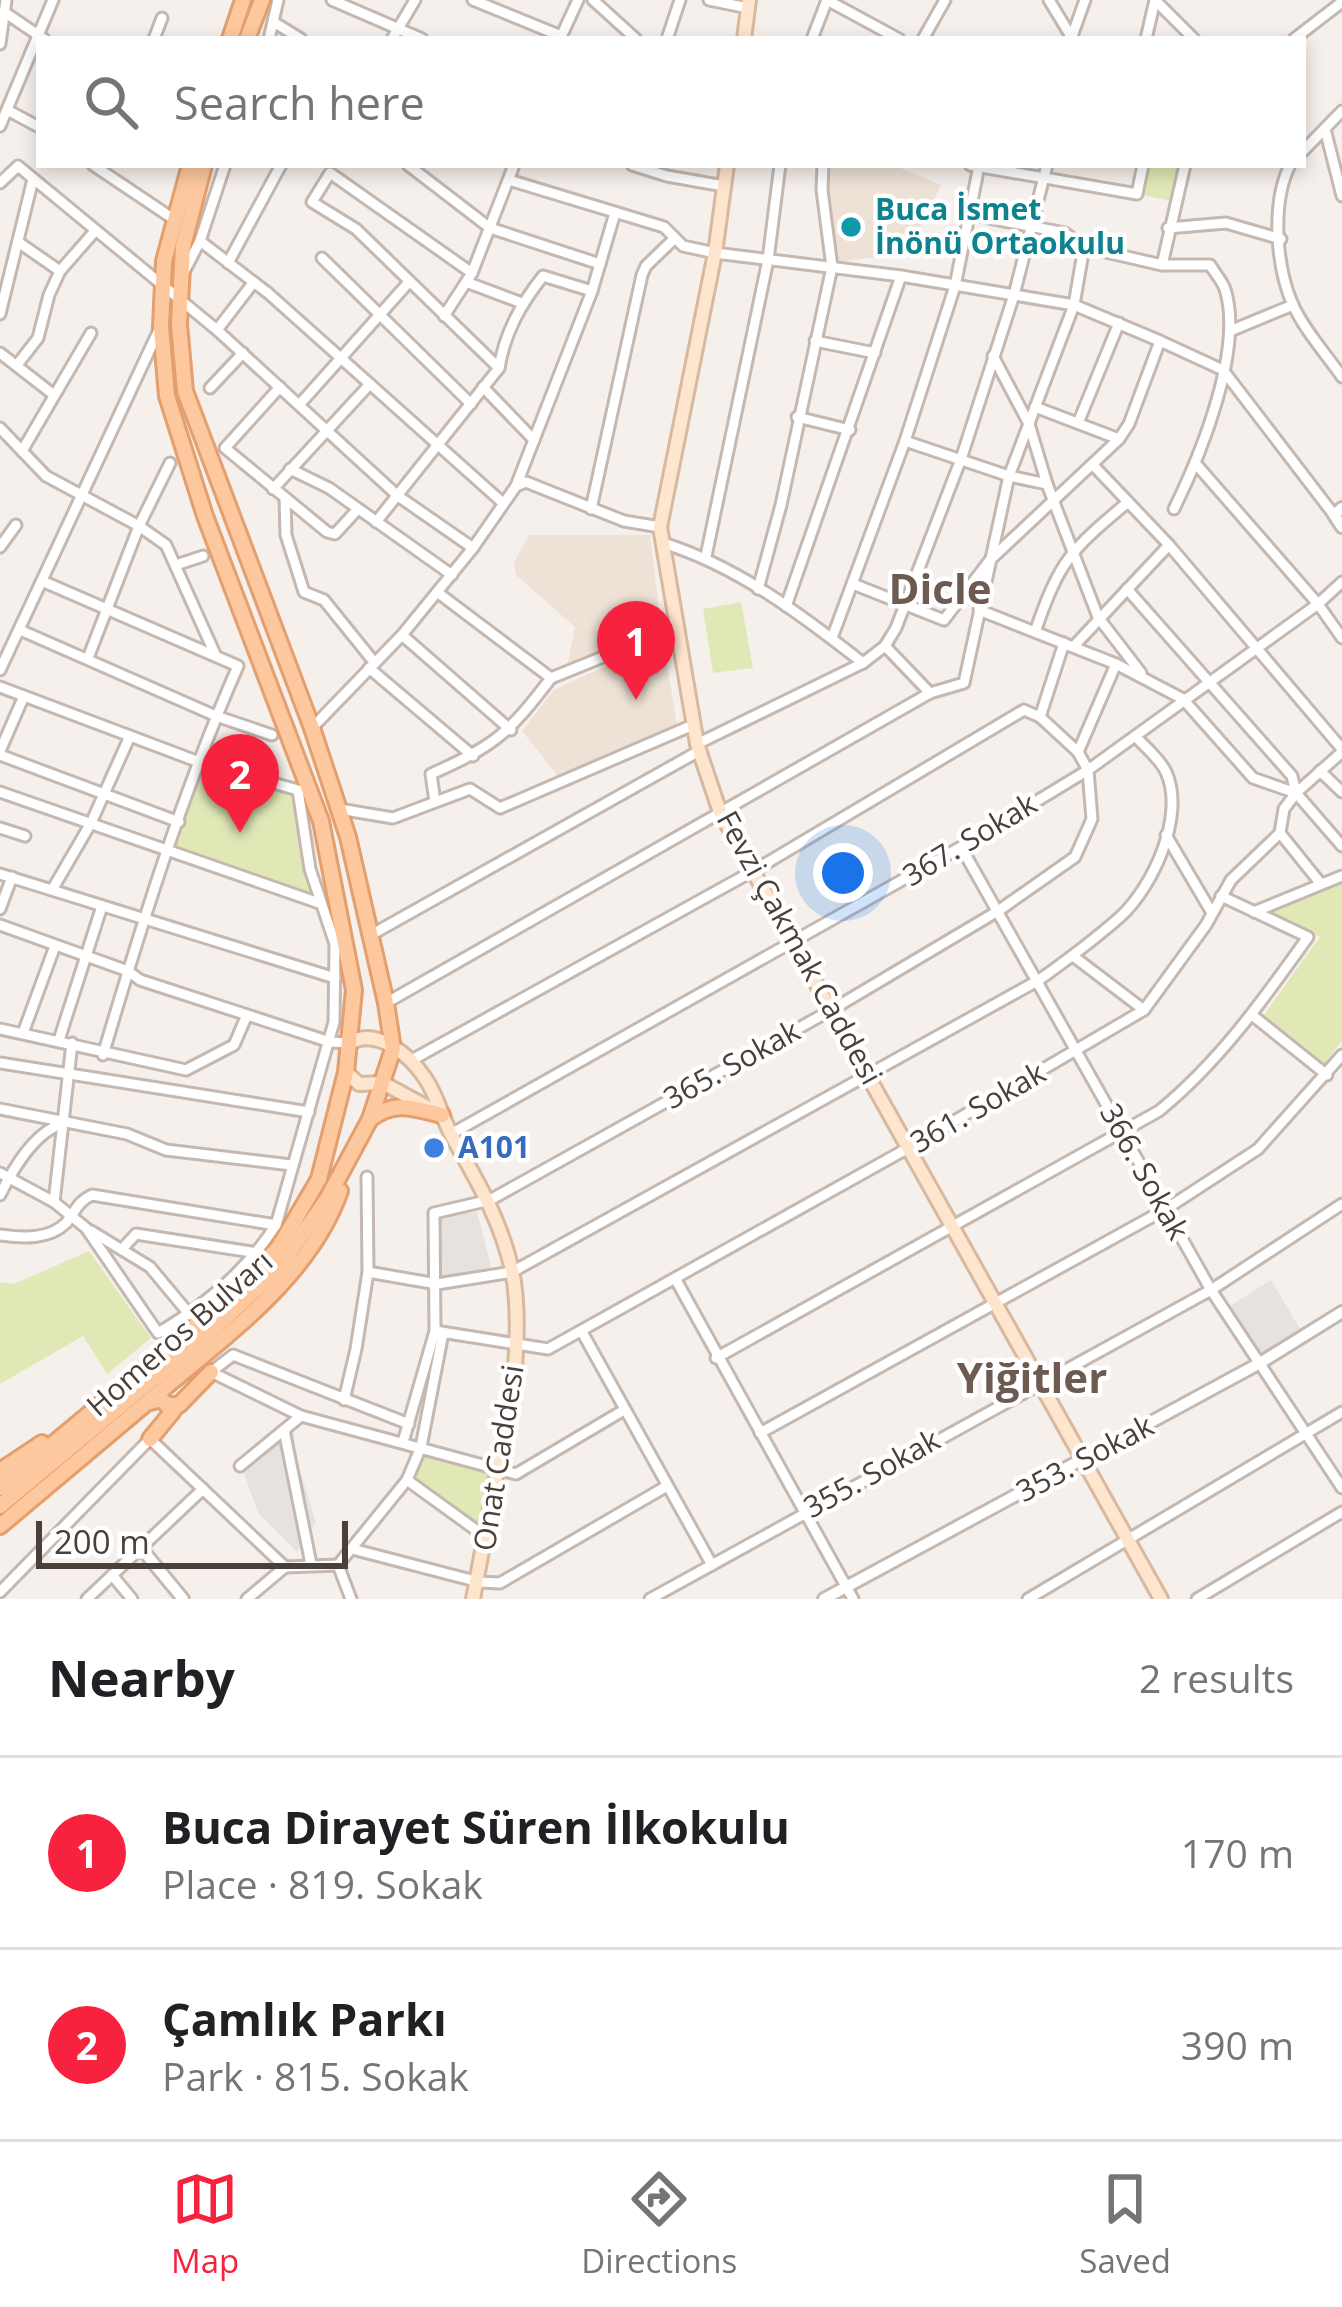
<!DOCTYPE html>
<meta charset="utf-8">
<style>
:root{--surface:#fff;--page:#f2f2f2;--text:#202124;--muted:#757577;--line:#e0e0e0;--accent:#f7223d}
body{margin:0;font-family:"Open Sans",sans-serif;background:var(--page);color:var(--text)}
.scale{position:absolute;left:36px;bottom:30px;width:312px;box-sizing:border-box;padding-left:12px;border:6px solid #4b3f39;border-top:0;font-size:33px;line-height:42px;white-space:nowrap;color:#4b3f39;-webkit-text-stroke:9px #fff;paint-order:stroke}
.you{position:absolute;left:843px;top:873px;width:42px;height:42px;margin:-30px;border:9px solid #fff;border-radius:50%;background:#1a73e8;box-shadow:0 0 0 18px #1a73e833}
.badge{display:grid;place-items:center;width:78px;height:78px;border-radius:50%;background:var(--accent);color:#fff;font-size:39px;font-weight:700}
.pin{position:absolute;translate:-50% -99px;filter:drop-shadow(0 3px 6px #0008)}
.pin::after{content:'';position:absolute;top:63px;width:42px;height:36px;background:inherit;clip-path:polygon(0 0,100% 0,50% 100%)}
.list{margin:0;padding:0;list-style:none}
h2{display:flex;justify-content:space-between;align-items:center;height:156px;margin:0;padding:0 48px;font-size:51px}
h2 small{font-size:39px;font-weight:400;color:var(--muted)}
.list li{display:grid;grid-template-columns:78px 1fr auto;gap:36px;align-items:center;box-sizing:border-box;height:192px;padding:0 48px;border-top:3px solid var(--line)}
.list b{display:block;font-size:45px;white-space:nowrap}
.list p{margin:0;font-size:39px;white-space:nowrap;color:var(--muted)}
.list em{font-size:39px;font-style:normal;color:var(--muted)}
.icon{flex:none;width:66px;height:66px;fill:none;stroke:currentColor;stroke-width:2;stroke-linecap:round;stroke-linejoin:round}
.map{position:relative;flex:none;width:1342px;height:1599px;overflow:hidden}
.search{position:absolute;background:var(--surface);box-shadow:0 6px 18px #0003;left:36px;right:36px;top:36px;height:132px;display:flex;align-items:center;gap:30px;box-sizing:border-box;padding:0 42px;border-radius:0px;color:var(--muted);font-size:45px}
.sheet{height:540px;background:var(--surface)}
nav{display:flex;justify-content:space-around;align-items:center;box-sizing:border-box;height:168px;border-top:3px solid var(--line);background:var(--surface);font-size:33px;color:var(--muted)}
nav a{display:grid;justify-items:center;gap:6px}
nav .on{color:var(--accent)}
.map>svg:first-child{display:block}
.education{fill:#eee1d6}
.green{fill:#e0e9b6}
.parking{fill:#e5e2e0}
.lines{fill:none;stroke-linecap:round;stroke-linejoin:round}
.minor-casing{stroke:#c4b8b1;stroke-width:15}
.tertiary-casing{stroke:#c4b8b1;stroke-width:16}
.secondary-casing{stroke:#d8b99f;stroke-width:18}
.primary-casing{stroke:#e39f6d;stroke-width:20}
.minor{stroke:#fff;stroke-width:9}
.tertiary{stroke:#fff;stroke-width:10}
.secondary{stroke:#fee5ce;stroke-width:12}
.primary{stroke:#fdc89e;stroke-width:14}
.culture-dot{fill:#0f9aa8;stroke:#fff;stroke-width:4.5}
.shop-dot{fill:#3f7fe0;stroke:#fff;stroke-width:4.5}
.labels{text-anchor:middle;stroke-width:9;stroke-linejoin:round;paint-order:stroke}
.culture-label{font-size:30px;font-weight:bold;fill:#0d838f;stroke:#fff;text-anchor:start}
.street-label{font-size:30px;fill:#4b3f39;stroke:#fff}
.shop-label{font-size:30px;font-weight:bold;fill:#366cbe;stroke:#fff;text-anchor:start}
.district-label{font-size:42px;font-weight:bold;fill:#6d5a51;stroke:#fff}
</style>
<div class="map">
<svg width="1342" height="1599" viewBox="0 0 1342 1599">
<rect width="100%" height="100%" fill="#f6f0ec"/>
<!-- education -->
<g class="education">
<polygon points="828,165 893,165 941,185 908,253 838,262 825,186"/>
<polygon points="529,535 650,535 661,627 567,667 575,627 516,575 514,563"/>
<polygon points="663,639 677,726 558,776 522,731 554,690"/>
</g>
<!-- green -->
<g class="green">
<polygon points="1143,165 1185,165 1176,202 1137,194"/>
<polygon points="741,602 753,668 713,673 703,609"/>
<polygon points="199,762 298,790 319,903 168,852"/>
<polygon points="1342,881 1342,1040 1323,1066 1263,1016 1320,937 1267,914"/>
<polygon points="89,1251 151,1338 107,1374 83,1336 0,1384 0,1282 14,1284"/>
<polygon points="422,1452 492,1474 478,1527 409,1478"/>
</g>
<!-- parking -->
<g class="parking">
<polygon points="477,1212 492,1271 440,1278 437,1216"/>
<polygon points="1271,1280 1303,1334 1263,1358 1230,1306"/>
<polygon points="293,1427 297,1461 316,1523 297,1552 258,1513 243,1470"/>
</g>
<g class="lines">
<defs>
<g id="minor">
<polyline points="332,0 422,39"/>
<polyline points="473,0 561,36"/>
<polyline points="593,0 636,39"/>
<polyline points="709,0 748,8"/>
<polyline points="827,0 899,39"/>
<polyline points="1049,0 1072,38"/>
<polyline points="1155,0 1194,39"/>
<polyline points="7,14 44,39"/>
<polyline points="275,23 301,39"/>
<polyline points="154,39 162,18"/>
<polyline points="269,39 278,0"/>
<polyline points="392,39 415,0"/>
<polyline points="560,39 578,0"/>
<polyline points="667,39 680,0"/>
<polyline points="812,39 827,0"/>
<polyline points="923,39 945,0"/>
<polyline points="1071,39 1085,0"/>
<polyline points="1146,39 1155,0"/>
<polyline points="1294,39 1342,2"/>
<polyline points="0,44 6,0"/>
<polyline points="9,111 39,127"/>
<polyline points="0,126 53,0"/>
<polyline points="1325,129 1342,196"/>
<polyline points="1303,151 1342,111"/>
<polyline points="93,165 175,220"/>
<polyline points="408,165 490,228 600,264"/>
<polyline points="632,165 667,176 724,186"/>
<polyline points="970,165 1137,194 1143,165"/>
<path d="M 1290,165 C 1271,203 1276,267 1293,305 C 1305,331 1326,354 1342,377"/>
<polyline points="509,180 664,227 683,246 715,253 901,276 1074,305 1160,341 1223,370 1334,515"/>
<polyline points="0,183 18,166 217,330 398,496 473,548"/>
<path d="M 968,214 L 1065,233 L 1084,247 L 1162,265 L 1210,265 C 1215,273 1222,281 1225,289 C 1244,349 1201,454 1174,509"/>
<polyline points="1168,228 1226,223 1281,239"/>
<polyline points="200,241 268,293 503,503"/>
<polyline points="18,242 60,271"/>
<polyline points="322,258 471,404"/>
<polyline points="228,263 281,165"/>
<polyline points="1162,265 1185,165"/>
<polyline points="185,270 200,241 225,165"/>
<polyline points="472,273 330,173 312,202 356,229 499,368"/>
<polyline points="466,282 522,303"/>
<polyline points="0,314 33,179"/>
<polyline points="444,316 472,273 514,165"/>
<polyline points="217,330 253,283"/>
<polyline points="1230,331 1293,305"/>
<polyline points="815,341 875,353"/>
<polyline points="0,353 54,395"/>
<polyline points="993,356 1029,424 1047,484 1098,617 1141,673"/>
<polyline points="17,365 38,338 49,295 60,271 95,231"/>
<polyline points="280,387 225,448 327,532 335,534 358,509"/>
<polyline points="483,387 534,440"/>
<polyline points="210,388 243,353"/>
<polyline points="299,405 409,282"/>
<polyline points="1035,407 1119,439"/>
<polyline points="797,417 850,430"/>
<polyline points="1078,423 1119,323"/>
<polyline points="0,428 46,476 139,526 166,545 215,654"/>
<polyline points="905,441 1009,476 1047,484"/>
<polyline points="22,451 91,333"/>
<polyline points="1196,464 1318,604 1342,638"/>
<polyline points="1093,465 1169,545 1342,749"/>
<polyline points="290,469 329,488 452,575"/>
<polyline points="516,486 526,482 624,521 660,527"/>
<polyline points="273,489 370,384"/>
<polyline points="285,499 286,535 304,592 324,600 374,662"/>
<polyline points="591,509 642,275 646,266 674,239"/>
<path d="M 376,522 L 499,368 C 505,332 521,304 543,276 L 592,291"/>
<path d="M 663,543 C 737,566 802,615 863,663"/>
<polyline points="0,547 16,525"/>
<polyline points="706,556 768,260 780,165"/>
<polyline points="176,565 203,556"/>
<path d="M 42,581 L 238,666 C 183,791 142,923 103,1055"/>
<polyline points="853,584 944,620 990,560 1119,439 1129,424 1160,341"/>
<polyline points="758,589 781,505 832,267 822,190 823,165"/>
<polyline points="1127,589 1292,776 1296,793 1342,846"/>
<polyline points="437,592 551,678 677,627"/>
<polyline points="786,606 901,276"/>
<polyline points="979,610 1116,664 1183,699 1253,778 1296,793"/>
<polyline points="20,630 216,716 272,735"/>
<path d="M 1035,632 C 1060,559 1071,550 1128,502"/>
<polyline points="402,635 511,730"/>
<polyline points="832,638 905,441 955,286 979,166"/>
<polyline points="885,646 930,693"/>
<polyline points="1074,646 1169,545"/>
<polyline points="88,658 139,526 170,463"/>
<polyline points="369,668 473,756"/>
<polyline points="0,670 158,332"/>
<path d="M 0,687 L 199,762 L 298,790 L 310,869 L 335,944 L 334,1022 L 276,1225 C 247,1270 204,1306 158,1333 L 86,1228 L 54,1202 L 0,1173"/>
<polyline points="312,728 402,635 473,548 516,486 592,291 615,213"/>
<polyline points="697,744 863,663 885,646 896,628 961,459 1014,295 1047,165"/>
<polyline points="0,751 24,696"/>
<polyline points="1078,752 1116,664"/>
<polyline points="0,755 179,822"/>
<polyline points="1320,771 1342,792"/>
<polyline points="0,792 319,903"/>
<path d="M 435,802 L 431,774 C 495,746 509,733 551,678"/>
<polyline points="339,809 393,818 470,789 500,808 693,725"/>
<polyline points="0,828 25,836"/>
<polyline points="1280,833 1321,884"/>
<polyline points="1166,835 1212,913"/>
<polyline points="961,847 1211,1290 1342,1488"/>
<polyline points="0,874 335,978"/>
<polyline points="52,890 91,823 130,736"/>
<polyline points="0,909 12,877"/>
<polyline points="1254,912 1342,876"/>
<polyline points="0,925 128,971 140,980 330,1042 350,1043"/>
<polyline points="369,936 699,751"/>
<polyline points="1073,956 1144,1010"/>
<polyline points="386,1003 930,693 964,683 1009,476 1074,305 1084,247"/>
<polyline points="1252,1015 1327,1075"/>
<polyline points="0,1029 186,1070 234,1045 247,1015"/>
<polyline points="23,1033 55,946"/>
<polyline points="59,1040 102,906"/>
<polyline points="410,1061 753,871 1024,710 1040,717 1064,643"/>
<polyline points="0,1063 309,1112"/>
<polyline points="0,1109 127,1134 166,1150 291,1165"/>
<polyline points="451,1134 961,847 1088,770 1318,604 1342,582"/>
<path d="M 0,1195 C 13,1169 33,1134 61,1124"/>
<polyline points="54,1202 72,1043"/>
<polyline points="91,1231 150,1267 190,1315"/>
<path d="M 0,1235 C 22,1238 49,1240 66,1223 C 76,1211 77,1202 92,1195 L 276,1225"/>
<polyline points="122,1249 136,1234 258,1253"/>
<path d="M 368,1272 L 437,1284 L 512,1272 L 1039,980 C 1067,960 1094,940 1120,917 C 1153,887 1186,815 1166,772 C 1160,759 1146,748 1136,737"/>
<polyline points="676,1280 853,1599"/>
<polyline points="435,1331 548,1349 910,1147 1144,1010 1206,925 1231,880 1280,833 1284,809 1296,793 1342,752"/>
<polyline points="582,1332 712,1565"/>
<polyline points="443,1333 421,1447 407,1480 487,1538"/>
<path d="M 716,1358 L 1159,1111 C 1219,1062 1263,1000 1308,937 L 1221,896"/>
<polyline points="344,1400 356,1349 368,1272 367,1177"/>
<polyline points="409,1424 233,1355 211,1372 301,1416 516,1474 624,1410"/>
<polyline points="284,1430 311,1564"/>
<polyline points="760,1433 1166,1209 1258,1149 1342,1055"/>
<polyline points="403,1442 435,1331 434,1213 490,1200 833,1009 998,911 1075,857 1092,819 1088,770 1078,752 1040,717"/>
<polyline points="240,1466 301,1416"/>
<polyline points="352,1549 479,1582 500,1583 667,1486"/>
<polyline points="338,1565 407,1480"/>
<polyline points="338,1565 351,1599"/>
<polyline points="285,1567 338,1565"/>
<polyline points="112,1575 132,1599"/>
<polyline points="0,1592 150,1439 285,1567"/>
<polyline points="87,1599 203,1489"/>
<polyline points="247,1599 285,1567"/>
<polyline points="650,1599 1211,1290 1342,1204"/>
<polyline points="1028,1599 1342,1412"/>
<polyline points="1197,1599 1342,1512"/>
</g>
<g id="tertiary">
<polyline points="1342,508 1334,515 1342,527"/>
<polyline points="141,1548 183,1599"/>
<polyline points="824,1599 1260,1363 1342,1312"/>
</g>
<g id="secondary">
<polyline points="744,39 749,0"/>
<polyline points="727,165 715,253 660,527 697,744 720,812 1161,1599"/>
<path d="M 350,1043 C 376,1027 410,1055 425,1078 C 437,1095 442,1118 452,1136 C 477,1181 500,1218 512,1270 C 519,1305 517,1344 514,1380 L 473,1599"/>
<polyline points="346,1072 359,1084 383,1083 436,1112"/>
</g>
<g id="primary">
<polyline points="230,39 243,0"/>
<polyline points="247,39 262,0"/>
<path d="M 370,1119 C 395,1100 413,1108 442,1115"/>
<polyline points="170,1405 179,1405 211,1372"/>
<polyline points="150,1439 173,1411 161,1399 150,1402"/>
<polyline points="0,1471 42,1443"/>
<polyline points="0,1488 237,1291 279,1247 319,1179 346,1072 354,990 321,821 205,516 167,396 161,327 164,261 190,165"/>
<polyline points="0,1506 219,1324 278,1269 327,1199 370,1119 393,1049 386,1003 348,837 312,728 185,391 179,324 183,246 204,165"/>
<path d="M 0,1526 C 54,1480 109,1435 163,1389 C 229,1333 310,1276 340,1191"/>
</g>
</defs>
<!-- minor casing -->
<use href="#minor" class="minor-casing"/>
<!-- tertiary casing -->
<use href="#tertiary" class="tertiary-casing"/>
<!-- secondary casing -->
<use href="#secondary" class="secondary-casing"/>
<!-- primary casing -->
<use href="#primary" class="primary-casing"/>
<!-- minor -->
<use href="#minor" class="minor"/>
<!-- tertiary -->
<use href="#tertiary" class="tertiary"/>
<!-- secondary -->
<use href="#secondary" class="secondary"/>
<!-- primary -->
<use href="#primary" class="primary"/>
</g>
<!-- markers -->
<circle class="culture-dot" cx="851" cy="227" r="12"/>
<circle class="shop-dot" cx="434" cy="1148" r="12"/>
<g class="labels">
<!-- culture labels -->
<g class="culture-label">
<text x="875" y="220">Buca İsmet<tspan x="875" dy="34">İnönü Ortaokulu</tspan></text>
</g>
<!-- street labels -->
<g class="street-label">
<text transform="translate(970 840) rotate(-31)" y="10">367. Sokak</text>
<text transform="translate(799 948) rotate(61)" y="10">Fevzi Çakmak Caddesi</text>
<text transform="translate(732 1065) rotate(-29)" y="10">365. Sokak</text>
<text transform="translate(978 1108) rotate(-30)" y="10">361. Sokak</text>
<text transform="translate(1144 1172) rotate(61)" y="10">366. Sokak</text>
<text transform="translate(180 1334) rotate(-41)" y="10">Homeros Bulvarı</text>
<text transform="translate(499 1458) rotate(-81)" y="10">Onat Caddesi</text>
<text transform="translate(1085 1459) rotate(-28)" y="10">353. Sokak</text>
<text transform="translate(872 1474) rotate(-29)" y="10">355. Sokak</text>
</g>
<!-- shop labels -->
<g class="shop-label">
<text x="458" y="1158">A101</text>
</g>
<!-- district labels -->
<g class="district-label">
<text x="940" y="604">Dicle</text>
<text x="1032" y="1393">Yiğitler</text>
</g>
</g>
</svg>
<div class="scale">200 m</div>
<div class="you"></div>
<div class="pin badge" style="left:636px;top:700px">1</div>
<div class="pin badge" style="left:240px;top:833px">2</div>
<div class="search"><svg class="icon" aria-label="search" viewBox="0 0 24 24"><circle cx="10" cy="10" r="6"/><path d="M15 15l6 6"/></svg>Search here</div>
</div>
<section class="sheet">
<h2>Nearby<small>2 results</small></h2>
<ul class="list">
<li><span class="badge">1</span><div><b>Buca Dirayet Süren İlkokulu</b><p>Place · 819. Sokak</p></div><em>170 m</em></li>
<li><span class="badge">2</span><div><b>Çamlık Parkı</b><p>Park · 815. Sokak</p></div><em>390 m</em></li>
</ul>
</section>
<nav>
<a class="on"><svg class="icon" aria-label="map" viewBox="0 0 24 24"><path d="M3 6l6-2 6 2 6-2v14l-6 2-6-2-6 2zM9 4v14M15 6v14"/></svg>Map</a>
<a><svg class="icon" aria-label="directions" viewBox="0 0 24 24"><path d="M12 3l9 9-9 9-9-9zM9 14v-3h6M13 9l2 2-2 2"/></svg>Directions</a>
<a><svg class="icon" aria-label="saved" viewBox="0 0 24 24"><path d="M7 4h10v16l-5-4-5 4z"/></svg>Saved</a>
</nav>
